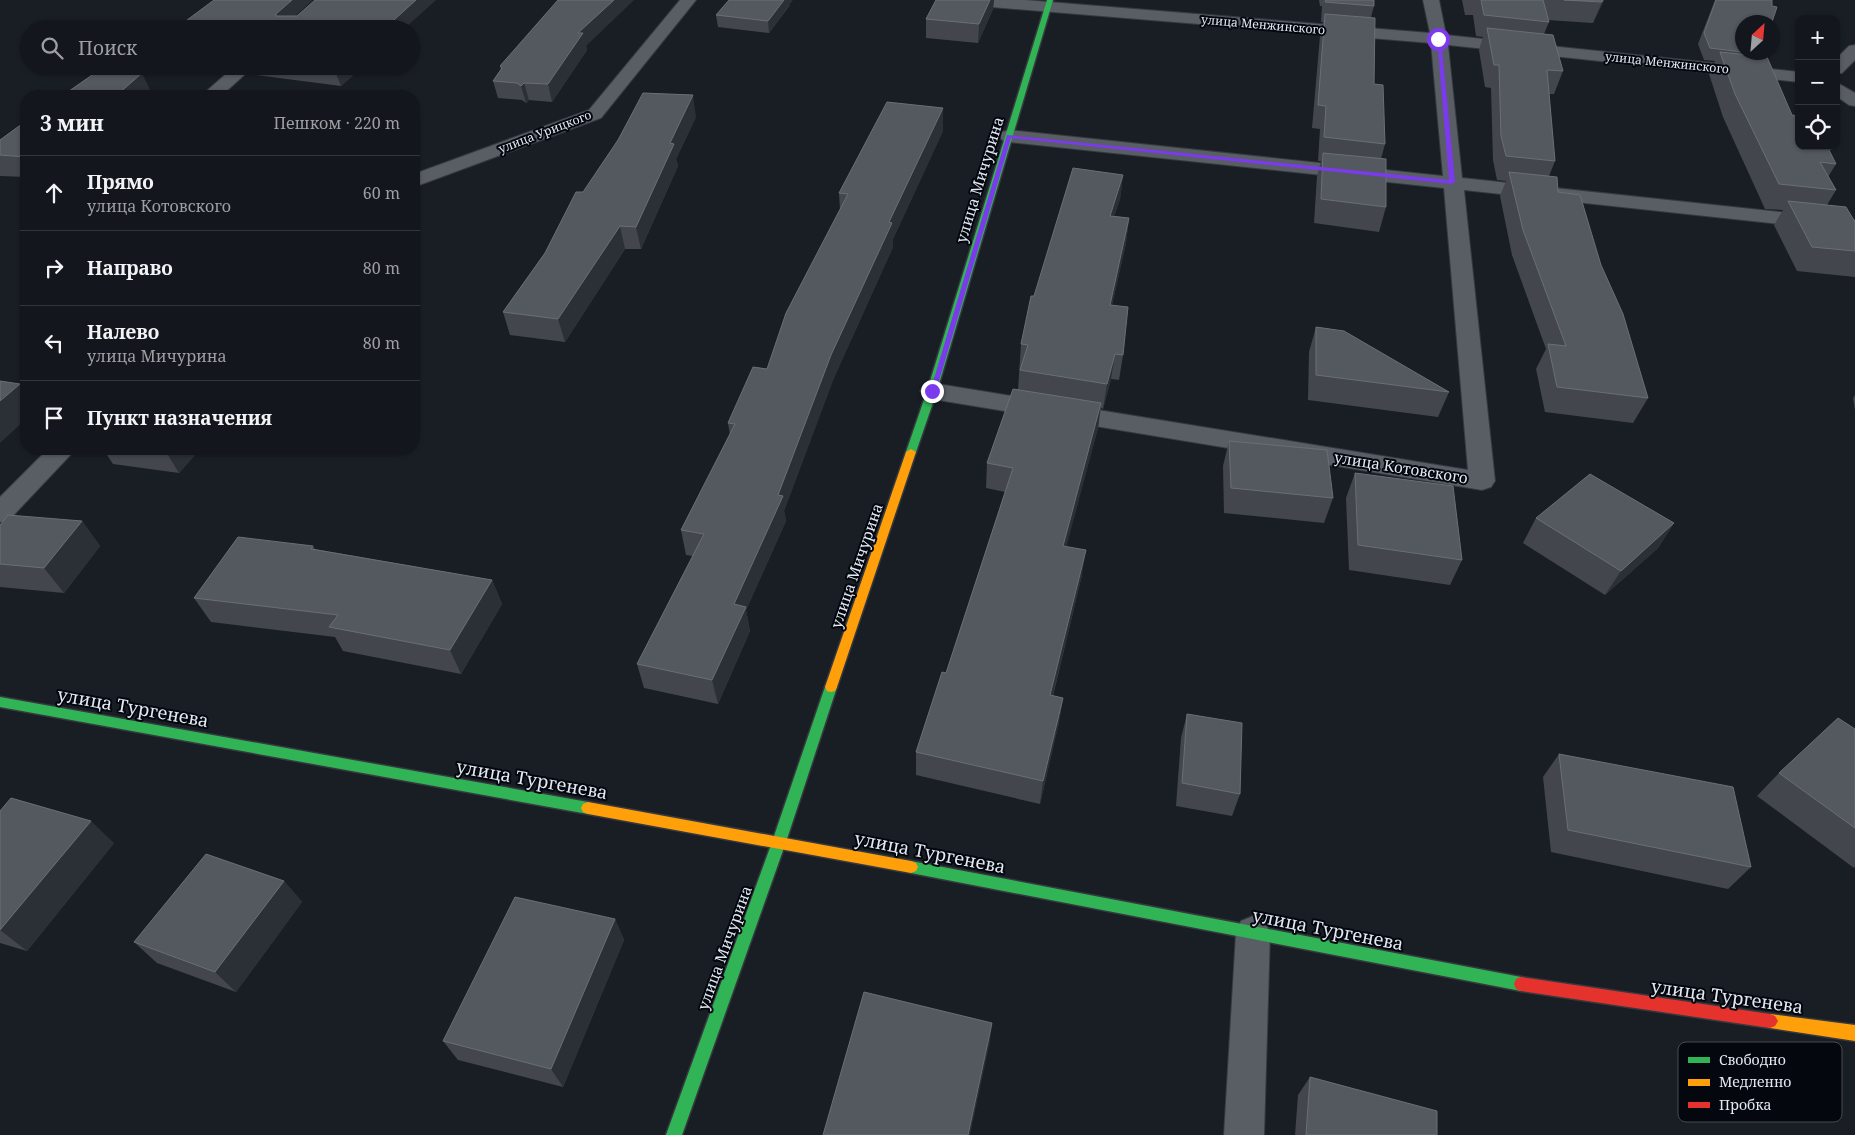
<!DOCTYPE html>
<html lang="ru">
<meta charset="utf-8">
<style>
:root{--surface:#13161c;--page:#1c1f25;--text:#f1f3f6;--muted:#9d9fa3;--line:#32353b}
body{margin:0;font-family:"Noto Serif",serif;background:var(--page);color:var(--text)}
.controls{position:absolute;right:15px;top:15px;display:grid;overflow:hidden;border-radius:10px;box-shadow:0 1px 4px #0004}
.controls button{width:45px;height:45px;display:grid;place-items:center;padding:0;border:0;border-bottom:1px solid var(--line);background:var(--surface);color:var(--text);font:25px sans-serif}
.compass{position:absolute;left:1735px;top:15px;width:45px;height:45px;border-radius:50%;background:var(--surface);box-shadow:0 1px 4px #0004;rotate:26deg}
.stop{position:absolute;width:15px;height:15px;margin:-11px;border:4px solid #7c3aed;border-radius:50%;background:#fff}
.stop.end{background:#7c3aed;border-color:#fff;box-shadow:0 1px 5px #0008}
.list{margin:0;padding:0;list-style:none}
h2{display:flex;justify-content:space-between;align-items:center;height:65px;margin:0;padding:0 20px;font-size:21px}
h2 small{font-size:16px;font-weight:400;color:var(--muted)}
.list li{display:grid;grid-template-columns:32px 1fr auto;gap:15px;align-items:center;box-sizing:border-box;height:75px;padding:0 20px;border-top:1px solid var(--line)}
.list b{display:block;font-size:19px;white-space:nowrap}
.list p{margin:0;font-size:16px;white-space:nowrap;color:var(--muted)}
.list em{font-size:16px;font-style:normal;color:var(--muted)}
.icon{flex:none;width:28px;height:28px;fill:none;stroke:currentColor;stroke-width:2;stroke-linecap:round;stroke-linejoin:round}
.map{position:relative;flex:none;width:1855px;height:1135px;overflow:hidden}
.search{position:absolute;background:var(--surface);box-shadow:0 1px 4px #0004;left:20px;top:20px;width:400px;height:55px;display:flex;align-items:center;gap:12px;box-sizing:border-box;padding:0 18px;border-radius:28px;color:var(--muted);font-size:19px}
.panel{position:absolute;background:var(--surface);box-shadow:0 1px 4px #0004;left:20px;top:90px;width:400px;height:365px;border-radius:20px}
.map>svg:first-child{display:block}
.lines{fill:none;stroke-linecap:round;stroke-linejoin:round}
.street-casing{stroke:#36393f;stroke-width:2}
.fast-casing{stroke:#36393f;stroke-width:3}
.slow-casing{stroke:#36393f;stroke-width:3}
.jam-casing{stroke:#36393f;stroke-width:3}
.street{fill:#595e64;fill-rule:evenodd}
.fast{fill:#30b455;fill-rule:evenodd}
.slow{fill:#ff9f0a;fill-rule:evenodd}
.jam{fill:#e5322d;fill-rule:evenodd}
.wall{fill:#43474d}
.shaded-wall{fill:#2b2f36}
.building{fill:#54595f;stroke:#6a6f76}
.route{fill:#7c3aed}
.labels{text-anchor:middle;stroke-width:4;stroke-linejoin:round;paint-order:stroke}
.far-street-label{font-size:12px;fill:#e2e9f3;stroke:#04070d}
.street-label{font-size:15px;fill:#e2e9f3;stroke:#04070d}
.near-street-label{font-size:18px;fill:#e2e9f3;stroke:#04070d}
.key{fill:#04070d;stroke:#474b52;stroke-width:1}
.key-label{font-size:14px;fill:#e2e9f3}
</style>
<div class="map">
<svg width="1855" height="1135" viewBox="0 0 1855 1135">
<rect width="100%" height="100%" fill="#191e25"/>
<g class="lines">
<defs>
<g id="street">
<polygon points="680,0 696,0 601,118 414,187 414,174 589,110"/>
<polygon points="959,0 1025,0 1430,33 1423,0 1439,0 1446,35 1799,72 1799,82 1448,45 1462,178 1855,220 1855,232 1464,190 1495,481 1491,487 1482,490 932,399 924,396 920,391 924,386 932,383 1468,470 1444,188 1009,142 1002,140 1000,136 1002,132 1009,130 1443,176 1431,43 967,5"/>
<polygon points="1855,45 1855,60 1842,73 1836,74 1836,59 1849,46"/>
<polygon points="235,66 254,66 221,96 201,96"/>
<polygon points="1836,82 1855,93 1855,106 1849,105 1836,96"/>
<polygon points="48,449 76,449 9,520 0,522 0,497"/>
<polygon points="1253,916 1265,921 1270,933 1264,1135 1224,1135 1236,933 1241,921"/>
</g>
<g id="fast">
<polygon points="1047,0 1053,0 937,391 916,452 911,455 907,454 906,452 927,391"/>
<polygon points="831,682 835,683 837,687 786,842 682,1135 666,1135 772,842 825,687 827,683"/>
<polygon points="0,697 588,802 593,804 595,808 593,812 588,814 0,707"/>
<polygon points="911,861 1521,977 1526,979 1528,984 1526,989 1521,991 911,873 906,871 904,867 906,863"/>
</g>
<g id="slow">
<polygon points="911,449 916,452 837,687 835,691 831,692 827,691 825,687 906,452"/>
<polygon points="588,802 911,861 916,863 918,867 916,871 911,873 588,814 583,812 581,808 583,804"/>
<polygon points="1770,1014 1855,1025 1855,1041 1770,1028 1765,1026 1762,1021 1765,1016"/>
</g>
<polygon id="jam" points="1521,977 1770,1014 1775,1016 1778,1021 1775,1026 1770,1028 1521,991 1516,989 1514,984 1516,979"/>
</defs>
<!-- street casing -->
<use href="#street" class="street-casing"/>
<!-- fast casing -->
<use href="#fast" class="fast-casing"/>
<!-- slow casing -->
<use href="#slow" class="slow-casing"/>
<!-- jam casing -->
<use href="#jam" class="jam-casing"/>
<!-- street -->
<use href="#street" class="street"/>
<!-- fast -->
<use href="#fast" class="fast"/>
<!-- slow -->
<use href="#slow" class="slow"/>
<!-- jam -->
<use href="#jam" class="jam"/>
</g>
<!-- wall -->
<g class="wall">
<polygon points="936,0 994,0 993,9 978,43 926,38 926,19"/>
<polygon points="1319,0 1374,0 1374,6 1371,17 1374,84 1385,144 1381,159 1386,207 1379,232 1314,223 1317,176 1321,161 1318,161 1320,129 1312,128 1320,36 1323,22 1321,22 1322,6 1320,6"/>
<polygon points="1462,0 1604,0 1593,23 1548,20 1549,22 1544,34 1563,71 1554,94 1549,94 1555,161 1549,176 1601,265 1648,398 1633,423 1545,412 1536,369 1546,349 1512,255 1500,196 1506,181 1497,180 1493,160 1491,88 1485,87 1479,50 1483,37 1476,36 1473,15 1465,15"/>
<polygon points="1715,0 1772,0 1742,22 1742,52 1764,52 1762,56 1792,115 1836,164 1828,177 1836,190 1827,205 1855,222 1855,277 1797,271 1774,225 1783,210 1765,209 1723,117 1709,74 1715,61 1704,60 1698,44"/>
<polygon points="790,5 769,33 718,27 716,15"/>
<polygon points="586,46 587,50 552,102 529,100 526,103 522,100 498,98 493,81 501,70 500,66"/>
<polygon points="182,66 232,66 226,72"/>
<polygon points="244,66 363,66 341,86 248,74"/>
<polygon points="696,117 676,159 678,166 641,249 625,249 565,342 510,335 503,312 545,253 583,192"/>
<polygon points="26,121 26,177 0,176 0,140"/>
<polygon points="943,131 893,239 893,247 833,380 784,511 786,521 746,610 750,631 718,704 644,688 637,664 693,556 686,555 681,530 730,435 728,423 767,369 840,210 839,193"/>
<polygon points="1123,175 1120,199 1114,216 1129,218 1126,243 1112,305 1123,355 1119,380 1111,379 1103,409 1101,408 1098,428 1066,546 1082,575 1053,696 1063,698 1059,722 1040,804 916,775 916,752 946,673 1005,492 986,488 987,463 1018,390 1021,344 1034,296"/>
<polygon points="1316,327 1449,392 1438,417 1308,400 1309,352"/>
<polygon points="1855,395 1855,410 1853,398"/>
<polygon points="1229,441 1333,498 1324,523 1224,513 1223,466"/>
<polygon points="103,449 200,449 179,473 113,464"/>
<polygon points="1355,473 1462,560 1450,585 1349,570 1346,498"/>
<polygon points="1536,518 1674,523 1658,548 1605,595 1523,543"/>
<polygon points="82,521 100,546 64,593 0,587 0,525"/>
<polygon points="313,546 315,549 492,580 502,604 461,674 343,651 335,637 211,622 194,598"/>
<polygon points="1187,714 1240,794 1232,816 1176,806 1181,738"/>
<polygon points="1855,729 1855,866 1854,868 1757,796 1779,773"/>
<polygon points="1559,754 1751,867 1728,889 1551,852 1543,777"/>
<polygon points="0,811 114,843 27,951 0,943"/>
<polygon points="284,881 302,902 236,992 157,963 134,942"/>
<polygon points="615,919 624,940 563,1087 458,1060 443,1041"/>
<polygon points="1310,1077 1437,1135 1295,1135 1298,1095"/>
</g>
<!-- shaded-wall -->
<g class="shaded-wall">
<polygon points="292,0 313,0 282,28 276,16 276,14"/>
<polygon points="416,0 436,0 404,29 384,29"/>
<polygon points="614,0 634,0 586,46 587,50 552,102 548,84 578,33"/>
<polygon points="784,0 793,0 769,33 768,21"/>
<polygon points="990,0 994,0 993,9 978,43 979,24"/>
<polygon points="1603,0 1604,0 1593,23 1602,2"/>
<polygon points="223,66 232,66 226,72"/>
<polygon points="341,66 363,66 341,86 335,71"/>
<polygon points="142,73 152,94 150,96 116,96"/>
<polygon points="524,83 529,100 526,103 521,86"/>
<polygon points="693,95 696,117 676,159 678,166 641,249 636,227 670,143"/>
<polygon points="943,108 943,131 893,239 893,247 833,380 784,511 786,521 746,610 750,631 718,704 712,680 734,604 778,495 831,355 889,222"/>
<polygon points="1123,175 1120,199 1107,240 1110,216"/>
<polygon points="1129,218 1126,243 1106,330 1110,305"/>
<polygon points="620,226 625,249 565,342 558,319"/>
<polygon points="1115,354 1111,379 1103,409 1107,384"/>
<polygon points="20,384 26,393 26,419 0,443 0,401"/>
<polygon points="1101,403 1098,428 1060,571 1063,546"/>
<polygon points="169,449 200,449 179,473 166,452"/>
<polygon points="82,521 100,546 64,593 44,568"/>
<polygon points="1674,523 1658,548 1605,595 1621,571"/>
<polygon points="1086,550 1082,575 1047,719 1050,695"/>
<polygon points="492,580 502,604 461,674 450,650"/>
<polygon points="1063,698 1059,722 1040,804 1043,781"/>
<polygon points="91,821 114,843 27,951 0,930"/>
<polygon points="284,881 302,902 236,992 215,972"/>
<polygon points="615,919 624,940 563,1087 551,1069"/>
<polygon points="992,1023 990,1042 970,1135 968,1135"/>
</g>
<!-- building -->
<g class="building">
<polygon points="214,0 292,0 276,14 276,16 297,16 315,0 416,0 384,29 175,29"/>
<polygon points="558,0 614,0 578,33 583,33 548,84 524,83 521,86 517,83 493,81 502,68 500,66"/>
<polygon points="729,0 784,0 768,21 716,15"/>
<polygon points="936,0 990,0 979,24 926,19"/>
<polygon points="1326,0 1374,0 1374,6 1325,2"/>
<polygon points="1481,0 1543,0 1549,22 1484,15"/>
<polygon points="1564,0 1603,0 1602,2"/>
<polygon points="1716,0 1772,0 1772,6 1777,7 1772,22 1742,22 1742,52 1710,48 1704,33"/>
<polygon points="1325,14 1375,18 1374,84 1383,85 1385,144 1324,137 1326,106 1318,105"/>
<polygon points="1487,28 1553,35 1563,71 1547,70 1555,161 1506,156 1501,136 1499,65 1494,65"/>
<polygon points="1720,52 1767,57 1792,115 1799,116 1799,146 1827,146 1836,164 1820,162 1836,190 1779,184 1735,94"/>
<polygon points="1749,52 1764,52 1763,54"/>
<polygon points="105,66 136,66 142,73 116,96 62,96"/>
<polygon points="293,66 341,66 335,71"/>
<polygon points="643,93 693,95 670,143 674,144 636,227 620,226 558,319 503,312 545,253 576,192 583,192 618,140"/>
<polygon points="887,102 943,108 889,222 892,223 831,355 778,495 783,496 734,604 746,607 712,680 637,664 704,534 681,530 735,424 728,423 753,367 767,369 786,313 848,194 839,193"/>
<polygon points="26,121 26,157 0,155 0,140"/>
<polygon points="1323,153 1386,159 1386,207 1321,199"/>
<polygon points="1073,168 1123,175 1110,216 1129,218 1110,305 1128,307 1123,355 1115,354 1107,384 1020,370 1028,345 1021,344 1031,296 1034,296"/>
<polygon points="1509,172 1557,177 1558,192 1580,195 1601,265 1623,314 1648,398 1557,387 1548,344 1566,346 1523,230"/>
<polygon points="1788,201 1846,207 1855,222 1855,251 1812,247"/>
<polygon points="1316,327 1344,331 1449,392 1316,375"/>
<polygon points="0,381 20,384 0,401"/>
<polygon points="1013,389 1101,403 1063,546 1086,550 1050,695 1063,698 1043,781 916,752 942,672 946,673 1013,468 987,463"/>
<polygon points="1229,441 1327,450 1333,498 1231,488"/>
<polygon points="140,449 169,449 166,452"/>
<polygon points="1355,473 1453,486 1462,560 1358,545"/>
<polygon points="1590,474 1674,523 1621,571 1536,518"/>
<polygon points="8,515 82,521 44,568 0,564 0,525"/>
<polygon points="238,537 313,546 311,549 492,580 450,650 329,627 338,615 194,598"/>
<polygon points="1187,714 1242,723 1240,794 1182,783"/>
<polygon points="1838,718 1855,729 1855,828 1779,773"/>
<polygon points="1559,754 1733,787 1751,867 1568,830"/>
<polygon points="11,798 91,821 0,930 0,811"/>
<polygon points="206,854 284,881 215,972 134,942"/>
<polygon points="515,897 615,919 551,1069 443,1041"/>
<polygon points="864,992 992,1023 968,1135 823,1135"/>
<polygon points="1310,1077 1437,1111 1437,1135 1306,1135"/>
</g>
<!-- route -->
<polygon class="route" points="1437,38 1441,39 1455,182 1452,184 1011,138 936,391 930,392 1007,135 1449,180"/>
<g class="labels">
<!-- far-street labels -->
<g class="far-street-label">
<text transform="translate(1263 25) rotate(5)" y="4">улица Менжинского</text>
<text transform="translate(1667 63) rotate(6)" y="4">улица Менжинского</text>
<text transform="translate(545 132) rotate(-21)" y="4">улица Урицкого</text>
</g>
<!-- street labels -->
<g class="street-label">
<text transform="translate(980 180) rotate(-73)" y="5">улица Мичурина</text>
<text transform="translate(1401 468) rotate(9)" y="5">улица Котовского</text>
<text transform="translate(857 566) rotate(-71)" y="5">улица Мичурина</text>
<text transform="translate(725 948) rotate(-70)" y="5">улица Мичурина</text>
</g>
<!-- near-street labels -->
<g class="near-street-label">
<text transform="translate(133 708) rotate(10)" y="6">улица Тургенева</text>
<text transform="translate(532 780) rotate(10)" y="6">улица Тургенева</text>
<text transform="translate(930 853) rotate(11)" y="6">улица Тургенева</text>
<text transform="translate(1328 930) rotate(11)" y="6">улица Тургенева</text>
<text transform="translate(1727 997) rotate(8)" y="6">улица Тургенева</text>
</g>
</g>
<!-- legend -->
<rect x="1678" y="1042" width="164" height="80" rx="8" class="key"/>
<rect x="1688" y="1057" width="22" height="6" fill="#30b455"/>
<rect x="1688" y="1079" width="22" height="7" fill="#ff9f0a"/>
<rect x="1688" y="1102" width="22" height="6" fill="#e5322d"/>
<g class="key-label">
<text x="1719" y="1065">Свободно</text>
<text x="1719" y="1087">Медленно</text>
<text x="1719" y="1110">Пробка</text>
</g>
</svg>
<div class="controls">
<button>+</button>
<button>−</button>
<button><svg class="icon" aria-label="locate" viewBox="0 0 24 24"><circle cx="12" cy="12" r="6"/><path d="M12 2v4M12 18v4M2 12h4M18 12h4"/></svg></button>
</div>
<svg class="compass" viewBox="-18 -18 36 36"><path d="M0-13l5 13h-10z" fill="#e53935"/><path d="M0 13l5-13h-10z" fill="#9d9fa3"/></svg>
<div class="stop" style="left:1438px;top:39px"></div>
<div class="stop end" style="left:932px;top:391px"></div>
<div class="search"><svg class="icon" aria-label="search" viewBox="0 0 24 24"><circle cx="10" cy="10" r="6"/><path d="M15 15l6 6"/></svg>Поиск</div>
<section class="panel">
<h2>3 мин<small>Пешком · 220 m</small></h2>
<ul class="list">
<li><svg class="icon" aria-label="ahead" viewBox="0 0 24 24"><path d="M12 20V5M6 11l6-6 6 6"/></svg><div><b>Прямо</b><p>улица Котовского</p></div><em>60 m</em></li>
<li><svg class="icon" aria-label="right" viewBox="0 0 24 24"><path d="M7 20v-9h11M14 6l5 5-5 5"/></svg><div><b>Направо</b></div><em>80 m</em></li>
<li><svg class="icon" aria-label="left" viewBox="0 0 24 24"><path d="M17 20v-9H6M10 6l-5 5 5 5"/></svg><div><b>Налево</b><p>улица Мичурина</p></div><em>80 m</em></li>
<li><svg class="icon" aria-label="arrive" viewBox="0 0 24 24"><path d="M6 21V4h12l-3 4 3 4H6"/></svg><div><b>Пункт назначения</b></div></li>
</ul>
</section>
</div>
